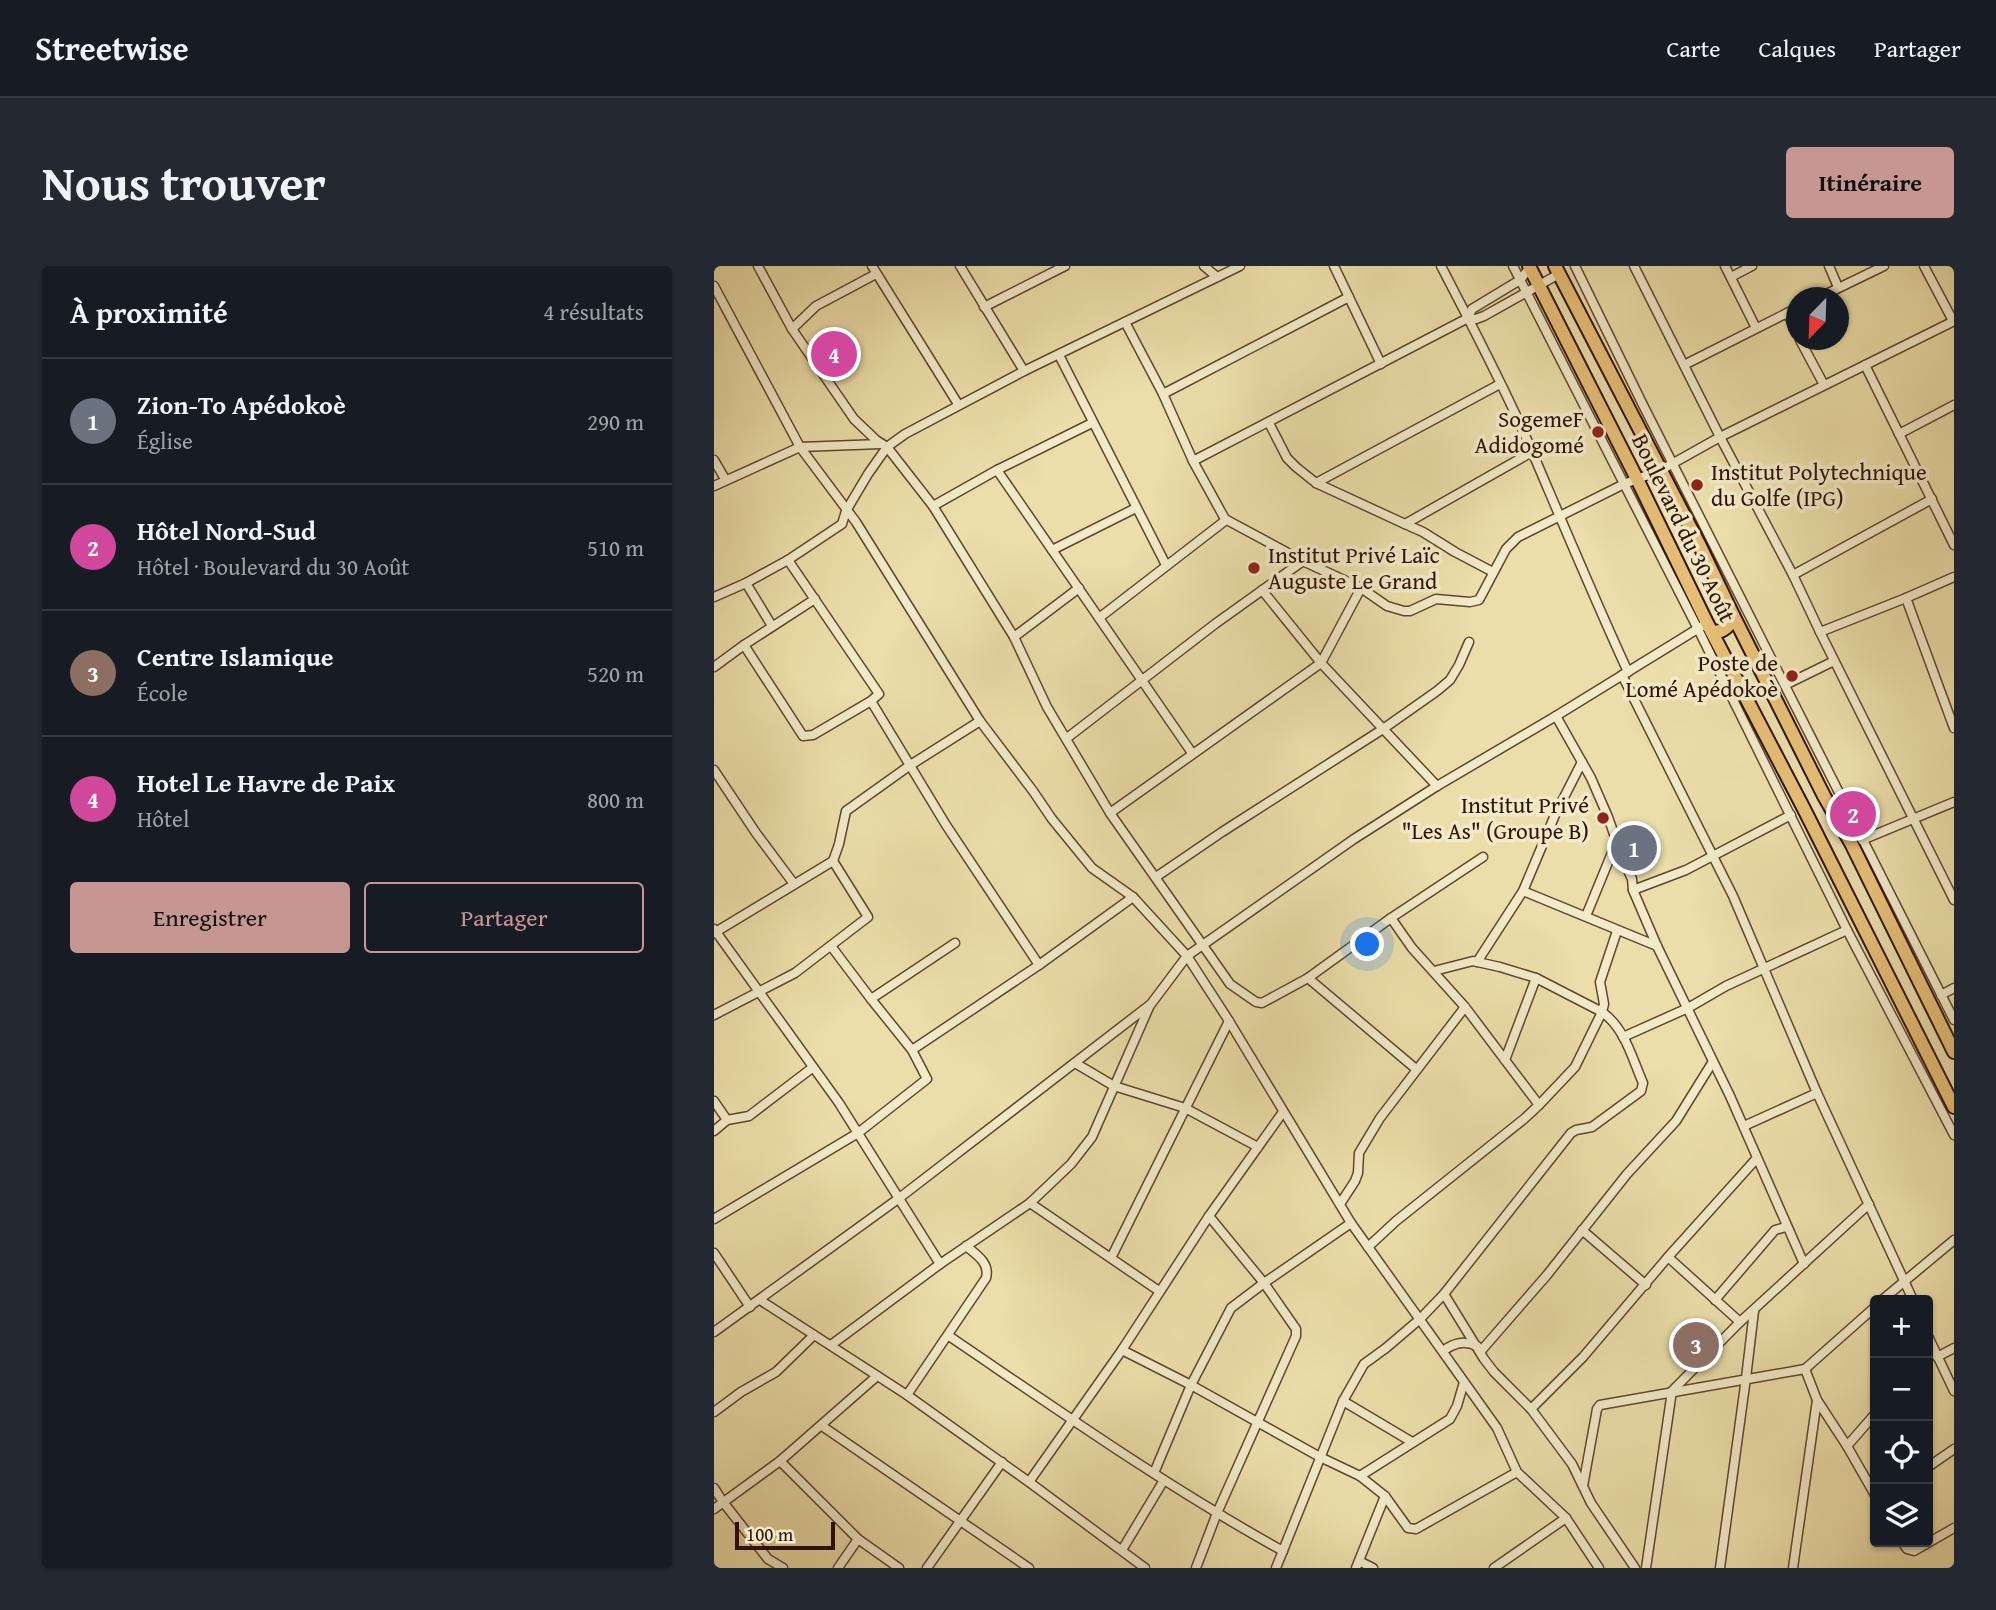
<!DOCTYPE html>
<html lang="fr">
<meta charset="utf-8">
<style>
:root{--surface:#171b24;--page:#242831;--text:#f1f3f6;--muted:#9ea1a6;--line:#363941;--accent:#c59692}
body{margin:0;font-family:"Gentium Book Plus",serif;background:var(--page);color:var(--text)}
.controls{position:absolute;right:21px;bottom:21px;display:grid;overflow:hidden;border-radius:7px;box-shadow:0 2px 5px #0004}
.controls button{width:63px;height:63px;display:grid;place-items:center;padding:0;border:0;border-bottom:2px solid var(--line);background:var(--surface);color:var(--text);font:35px sans-serif}
.compass{position:absolute;left:1072px;top:21px;width:63px;height:63px;border-radius:50%;background:var(--surface);box-shadow:0 2px 5px #0004;rotate:203deg}
.scale{position:absolute;left:21px;bottom:18px;width:100px;box-sizing:border-box;padding-left:7px;border:4px solid #311304;border-top:0;font-size:19px;line-height:24px;white-space:nowrap;color:#311304;-webkit-text-stroke:5px #f2eac8;paint-order:stroke}
.you{position:absolute;left:654px;top:679px;width:24px;height:24px;margin:-18px;border:5px solid #fff;border-radius:50%;background:#1a73e8;box-shadow:0 0 0 10px #1a73e833}
.badge{display:grid;place-items:center;width:46px;height:46px;border-radius:50%;background:var(--accent);color:#fff;font-size:23px;font-weight:700}
.pin{position:absolute;translate:-50% -50%;border:4px solid #fff;box-shadow:0 2px 7px #0006}
.list{margin:0;padding:0;list-style:none}
h2{display:flex;justify-content:space-between;align-items:center;height:91px;margin:0;padding:0 28px;font-size:30px}
h2 small{font-size:23px;font-weight:400;color:var(--muted)}
.list li{display:grid;grid-template-columns:46px 1fr auto;gap:21px;align-items:center;box-sizing:border-box;height:126px;padding:0 28px;border-top:2px solid var(--line)}
.list b{display:block;font-size:26px;white-space:nowrap}
.list p{margin:0;font-size:23px;white-space:nowrap;color:var(--muted)}
.list em{font-size:23px;font-style:normal;color:var(--muted)}
.actions{display:flex;gap:14px;padding:21px 28px}
.actions a{flex:1;padding:16px 0;border:2px solid var(--accent);border-radius:7px;text-align:center;font-size:24px;color:var(--accent)}
.actions .main{background:var(--accent);color:#111}
.icon{flex:none;width:38px;height:38px;fill:none;stroke:currentColor;stroke-width:2;stroke-linecap:round;stroke-linejoin:round}
.map{position:relative;flex:none;width:1240px;height:1302px;overflow:hidden;border-radius:7px}
header{display:flex;align-items:center;gap:42px;box-sizing:border-box;height:98px;padding:0 35px;background:var(--surface);border-bottom:2px solid var(--line)}
header strong{font-size:33px}
nav{display:flex;gap:38px;margin-inline-start:auto;font-size:24px}
.intro{display:flex;align-items:center;justify-content:space-between;box-sizing:border-box;height:168px;padding:0 42px}
h1{margin:0;font-size:49px}
.button{padding:18px 32px;border-radius:7px;background:var(--accent);color:#111;font-size:24px;font-weight:700}
main{display:flex;gap:42px;padding:0 42px}
aside{flex:1;background:var(--surface);border-radius:7px;box-shadow:0 2px 5px #0004}
.map>svg:first-child{display:block}
.lines{fill:none;stroke-linecap:round;stroke-linejoin:round}
.minor-casing{stroke:#60462e;stroke-width:11}
.highway-casing{stroke:#311304;stroke-width:16}
.minor{stroke:#f2eac8;stroke-width:8}
.highway{stroke:#e6bf75;stroke-width:12}
.poi-dot{fill:#8f2418;stroke:#f2eac8;stroke-width:2.5}
.labels{text-anchor:middle;stroke-width:7;stroke-linejoin:round;paint-order:stroke}
.poi-label{font-size:23px;fill:#311304;stroke:#f2eac8;text-anchor:end}
.street-label{font-size:23px;fill:#311304;stroke:#f2eac8}
</style>
<header>
<strong>Streetwise</strong>
<nav><a>Carte</a><a>Calques</a><a>Partager</a></nav>
</header>
<div class="intro"><h1>Nous trouver</h1><a class="button">Itinéraire</a></div>
<main>
<aside>
<h2>À proximité<small>4 résultats</small></h2>
<ul class="list">
<li><span class="badge" style="background:#6b7280">1</span><div><b>Zion-To Apédokoè</b><p>Église</p></div><em>290 m</em></li>
<li><span class="badge" style="background:#d1479c">2</span><div><b>Hôtel Nord-Sud</b><p>Hôtel · Boulevard du 30 Août</p></div><em>510 m</em></li>
<li><span class="badge" style="background:#8d6e63">3</span><div><b>Centre Islamique</b><p>École</p></div><em>520 m</em></li>
<li><span class="badge" style="background:#d1479c">4</span><div><b>Hotel Le Havre de Paix</b><p>Hôtel</p></div><em>800 m</em></li>
</ul>
<div class="actions"><a class="main">Enregistrer</a><a>Partager</a></div>
</aside>
<div class="map">
<svg width="1240" height="1302" viewBox="0 0 1240 1302">
<rect width="100%" height="100%" fill="#ebdeaa"/>
<filter id="stains"><feTurbulence type="fractalNoise" baseFrequency=".00286" numOctaves="4"/><feColorMatrix values="0 0 0 0 .2 0 0 0 0 .09 0 0 0 0 .02 0 0 0 .5 -.17"/></filter>
<radialGradient id="worn" r=".72"><stop offset=".6" stop-color="#630" stop-opacity="0"/><stop offset="1" stop-color="#630" stop-opacity=".3"/></radialGradient>
<g class="lines">
<defs>
<g id="minor">
<polyline points="44,0 78,63 140,153 162,174 173,181 219,240 300,371 333,441 396,547 516,718 542,736 548,737 594,712 677,652 769,591"/>
<polyline points="158,0 244,138"/>
<polyline points="246,0 310,105"/>
<polyline points="490,0 503,11"/>
<polyline points="620,0 667,98"/>
<path d="M 727,0 C 757,58 788,116 814,176 C 847,253 879,330 914,406"/>
<polyline points="799,0 984,363 1133,664 1240,869"/>
<polyline points="861,0 928,137 1240,754"/>
<polyline points="920,0 1006,171 1079,309 1106,366 1240,634"/>
<polyline points="1011,0 1042,62"/>
<polyline points="1115,0 1124,21"/>
<polyline points="1210,0 1239,55"/>
<polyline points="1017,11 1038,0"/>
<polyline points="0,20 86,181 142,256 266,455 319,525 338,553 378,602 419,631 473,690 515,755 637,957 783,1162 803,1206 852,1252 885,1302"/>
<polyline points="1104,32 1170,0"/>
<polyline points="270,41 351,0"/>
<polyline points="1073,47 1083,66"/>
<polyline points="754,52 758,43 806,14 817,0"/>
<polyline points="411,56 449,128 479,195 511,253 589,295 647,322 673,340 690,345 696,345 722,333 756,336 765,334 792,283 804,271 910,218 947,204 1006,171 1240,55"/>
<polyline points="78,63 102,40 162,8"/>
<polyline points="1086,74 1110,119"/>
<polyline points="345,89 452,299"/>
<polyline points="970,99 1083,42"/>
<polyline points="1151,99 1240,279"/>
<polyline points="449,128 635,31"/>
<polyline points="555,157 573,192 582,201 602,217 691,258 818,186"/>
<polyline points="1185,168 1240,139"/>
<polyline points="0,194 11,213"/>
<polyline points="479,195 754,52 762,53 770,50 845,8"/>
<polyline points="283,204 478,487"/>
<polyline points="602,217 786,118"/>
<polyline points="0,220 86,181 167,178"/>
<polyline points="219,240 283,204 378,157"/>
<polyline points="691,258 709,266 741,286 779,306"/>
<polyline points="338,284 422,242"/>
<polyline points="1079,309 1218,233"/>
<polyline points="32,317 58,360"/>
<polyline points="548,324 607,397 723,520"/>
<polyline points="0,331 32,317 74,294 128,258 132,245 154,208 173,181 191,168 310,105 526,0"/>
<polyline points="1192,332 1240,462"/>
<polyline points="385,352 512,254"/>
<polyline points="1106,366 1192,332 1240,311"/>
<polyline points="300,371 365,322"/>
<polyline points="30,379 89,470 99,469 157,435 165,428 74,294"/>
<polyline points="0,401 30,379 101,333"/>
<polyline points="908,409 1019,630 1103,827 1199,1034"/>
<polyline points="1071,419 1120,395"/>
<polyline points="157,435 232,559 325,699"/>
<polyline points="842,450 877,512 894,551 908,591 918,613 919,624 943,680 1016,830 1090,998"/>
<polyline points="353,472 501,358 589,295"/>
<polyline points="0,504 42,567 80,618"/>
<polyline points="396,547 607,397 647,322"/>
<polyline points="1148,574 1240,536"/>
<polyline points="442,611 508,566 669,463 723,425 736,414 745,399 755,376"/>
<polyline points="919,624 972,604 1077,549"/>
<polyline points="809,625 943,680"/>
<polyline points="872,650 902,577"/>
<polyline points="677,652 698,682 751,741 825,839"/>
<polyline points="0,663 125,837 226,998"/>
<polyline points="0,667 119,595 125,578 132,545 195,500 266,455"/>
<polyline points="763,696 809,625 841,549 868,496"/>
<path d="M 720,705 L 759,695 L 786,701 L 822,712 L 888,746 C 911,762 918,792 929,817 L 927,825 L 878,861 L 862,864 L 857,867 L 730,1028"/>
<polyline points="594,712 702,803"/>
<polyline points="1227,729 1240,722"/>
<polyline points="157,733 241,677"/>
<polyline points="0,749 81,707 154,651 119,595"/>
<polyline points="909,771 974,742 1012,720 1133,664"/>
<polyline points="198,784 325,699 419,631"/>
<polyline points="791,794 822,712"/>
<polyline points="361,797 400,820 471,842 544,881"/>
<polyline points="0,835 13,854"/>
<polyline points="1030,860 1103,827"/>
<polyline points="0,865 13,854 35,850 98,802"/>
<polyline points="316,937 445,1025"/>
<polyline points="626,938 641,915 644,907 645,887 666,852 751,741"/>
<polyline points="0,953 144,867 213,813 198,784 157,733 117,680"/>
<polyline points="868,964 932,1019"/>
<polyline points="654,981 682,955 810,853 825,839 861,801 888,746 890,738 886,716 903,665"/>
<polyline points="0,987 36,1041"/>
<polyline points="954,991 1026,1056"/>
<polyline points="397,992 515,755"/>
<polyline points="46,1034 193,1129 315,1216 431,1302"/>
<polyline points="1001,1034 1061,964 1072,961"/>
<polyline points="1168,1034 1240,974"/>
<polyline points="0,1066 184,933 437,738 473,690 640,573 723,520 842,450 993,357"/>
<path d="M 235,1070 C 344,1144 453,1221 569,1285"/>
<polyline points="1214,1070 1240,1125"/>
<polyline points="117,1079 226,998 316,937 357,898 378,871 436,739"/>
<polyline points="408,1084 477,1119 606,1191 646,1210 671,1230 694,1262 702,1263 803,1206"/>
<path d="M 729,1085 C 740,1077 750,1074 763,1080"/>
<polyline points="766,1086 833,1009 913,908 962,855 998,797"/>
<polyline points="1223,1091 1240,1082"/>
<polyline points="1091,1103 1161,1041"/>
<path d="M 193,1129 L 272,1012 C 276,997 263,989 252,980"/>
<polyline points="629,1135 698,1176"/>
<polyline points="817,1143 869,1091 954,991 1043,892"/>
<polyline points="0,1146 27,1126 62,1106 100,1069"/>
<polyline points="108,1160 315,1302"/>
<polyline points="1133,1180 1161,1148"/>
<polyline points="66,1195 163,1110"/>
<polyline points="1214,1201 1240,1183"/>
<polyline points="440,1207 477,1119 517,1042 550,1017 637,957"/>
<polyline points="646,1210 736,1153 743,1140 750,1116"/>
<polyline points="315,1216 408,1084 495,950 569,846"/>
<polyline points="869,1220 883,1143 886,1139 1091,1103 1103,1134 1133,1180 1161,1229"/>
<polyline points="0,1222 9,1236 54,1293 69,1302"/>
<polyline points="0,1243 66,1195 144,1273 185,1302"/>
<polyline points="1188,1276 1193,1283 1200,1285 1240,1262"/>
<polyline points="408,1284 450,1214"/>
<polyline points="645,1295 659,1302"/>
<polyline points="124,1302 144,1273"/>
<polyline points="213,1302 288,1196"/>
<polyline points="482,1302 503,1247 582,1070 582,1063 550,1017 495,950"/>
<polyline points="562,1302 629,1135 650,1098 672,1082 706,1053 730,1028 770,1093 780,1106 817,1143 858,1198 877,1237 921,1302"/>
<polyline points="642,1302 671,1230"/>
<polyline points="780,1302 852,1252"/>
<polyline points="932,1302 958,1125 1026,1056 1155,938"/>
<polyline points="1006,1302 1032,1112 1040,1045"/>
<polyline points="1079,1302 1103,1134"/>
</g>
<g id="highway">
<polyline points="815,0 923,213 993,357 1090,543 1240,841"/>
<polyline points="841,0 986,280 1019,349 1110,530 1137,577 1240,786"/>
<path d="M 998,366 C 1009,367 1018,359 1019,349"/>
</g>
</defs>
<!-- minor casing -->
<use href="#minor" class="minor-casing"/>
<!-- highway casing -->
<use href="#highway" class="highway-casing"/>
<!-- minor -->
<use href="#minor" class="minor"/>
<!-- highway -->
<use href="#highway" class="highway"/>
</g>
<!-- markers -->
<g class="poi-dot">
<circle cx="884" cy="166" r="7"/>
<circle cx="983" cy="219" r="7"/>
<circle cx="540" cy="302" r="7"/>
<circle cx="1078" cy="410" r="7"/>
<circle cx="889" cy="552" r="7"/>
</g>
<g class="labels">
<!-- poi labels -->
<g class="poi-label">
<text x="870" y="161">SogemeF<tspan x="870" dy="26">Adidogomé</tspan></text>
<text x="997" y="214" text-anchor="start">Institut Polytechnique<tspan x="997" dy="26">du Golfe (IPG)</tspan></text>
<text x="554" y="297" text-anchor="start">Institut Privé Laïc<tspan x="554" dy="26">Auguste Le Grand</tspan></text>
<text x="1064" y="405">Poste de<tspan x="1064" dy="26">Lomé Apédokoè</tspan></text>
<text x="875" y="547">Institut Privé<tspan x="875" dy="26">"Les As" (Groupe B)</tspan></text>
</g>
<!-- street labels -->
<g class="street-label">
<text transform="translate(970 262) rotate(64)" y="8">Boulevard du 30 Août</text>
</g>
</g>
<rect width="100%" height="100%" filter="url(#stains)"/>
<rect width="100%" height="100%" fill="url(#worn)"/>
</svg>
<div class="controls">
<button>+</button>
<button>−</button>
<button><svg class="icon" aria-label="locate" viewBox="0 0 24 24"><circle cx="12" cy="12" r="6"/><path d="M12 2v4M12 18v4M2 12h4M18 12h4"/></svg></button>
<button><svg class="icon" aria-label="layers" viewBox="0 0 24 24"><path d="M12 4l9 5-9 5-9-5zM3 14l9 5 9-5"/></svg></button>
</div>
<svg class="compass" viewBox="-18 -18 36 36"><path d="M0-13l5 13h-10z" fill="#e53935"/><path d="M0 13l5-13h-10z" fill="#9ea1a6"/></svg>
<div class="scale">100 m</div>
<div class="you"></div>
<div class="pin badge" style="left:920px;top:582px;background:#6b7280">1</div>
<div class="pin badge" style="left:1139px;top:548px;background:#d1479c">2</div>
<div class="pin badge" style="left:982px;top:1079px;background:#8d6e63">3</div>
<div class="pin badge" style="left:120px;top:88px;background:#d1479c">4</div>
</div>
</main>
